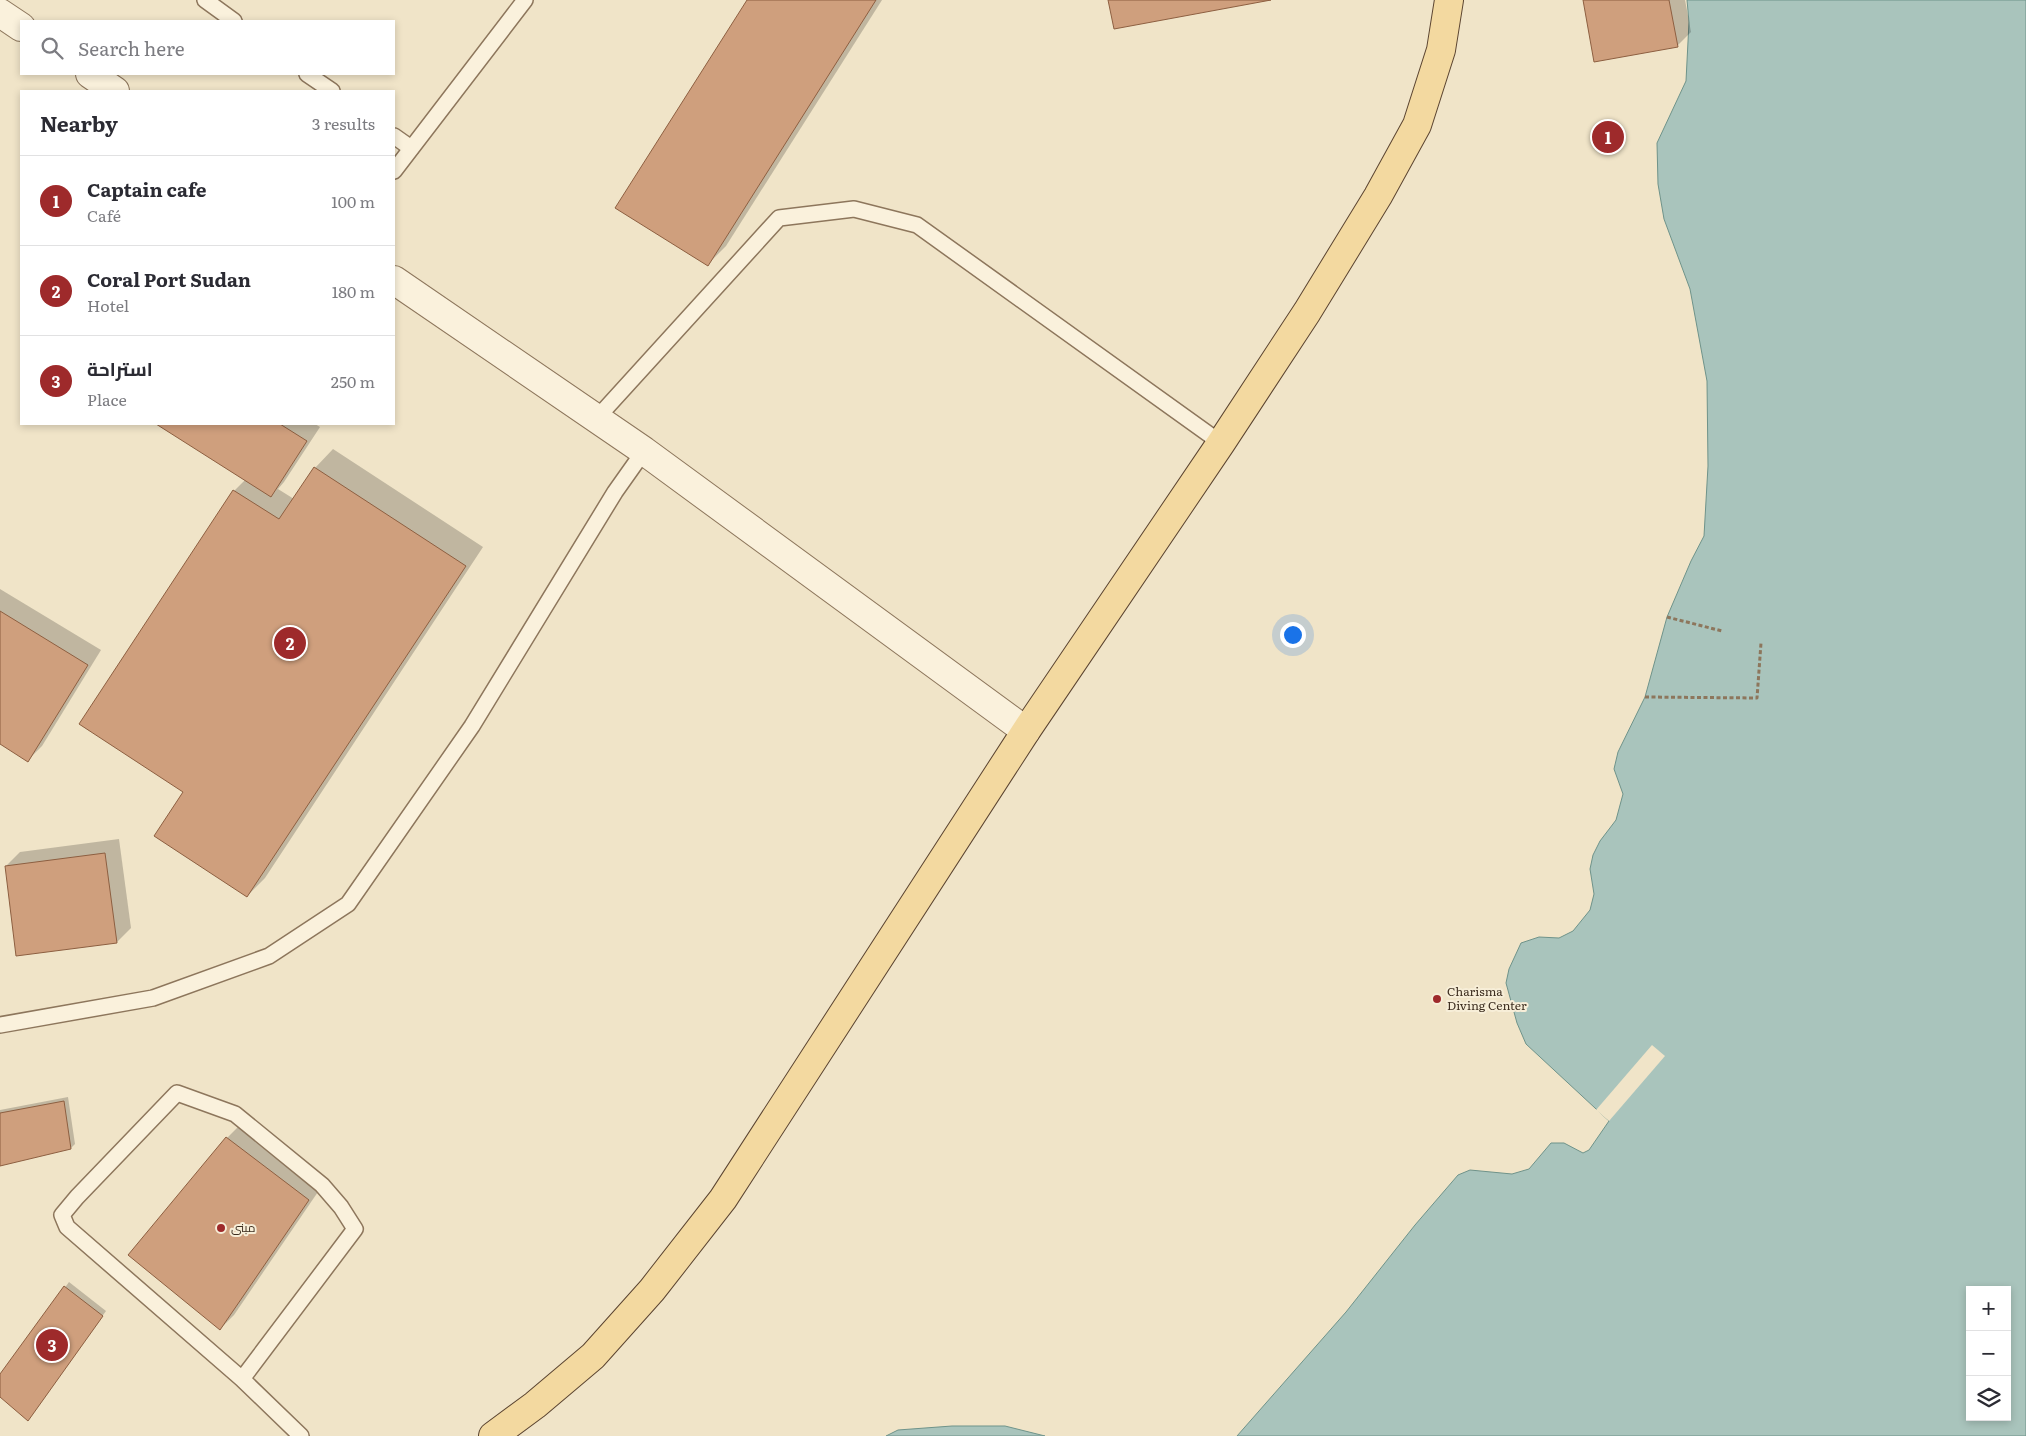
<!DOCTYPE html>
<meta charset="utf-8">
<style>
:root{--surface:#fff;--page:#f7f7f7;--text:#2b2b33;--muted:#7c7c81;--line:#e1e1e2;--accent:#9e2a2b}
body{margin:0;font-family:Literata,Cairo,serif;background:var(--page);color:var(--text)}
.controls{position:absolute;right:15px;bottom:15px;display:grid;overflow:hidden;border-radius:0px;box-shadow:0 2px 8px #0003}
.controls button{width:45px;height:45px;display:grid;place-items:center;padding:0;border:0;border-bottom:1px solid var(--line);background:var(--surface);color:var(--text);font:25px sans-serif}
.you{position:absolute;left:1292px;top:634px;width:18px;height:18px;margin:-12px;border:4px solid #fff;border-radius:50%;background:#1a73e8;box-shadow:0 0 0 8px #1a73e833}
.badge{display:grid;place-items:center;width:32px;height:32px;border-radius:50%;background:var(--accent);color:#fff;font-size:16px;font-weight:700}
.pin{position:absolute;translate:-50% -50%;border:2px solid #fff;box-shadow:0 1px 5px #0006}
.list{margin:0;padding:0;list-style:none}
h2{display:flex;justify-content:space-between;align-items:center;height:65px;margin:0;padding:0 20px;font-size:21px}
h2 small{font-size:16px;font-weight:400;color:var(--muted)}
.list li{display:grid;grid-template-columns:32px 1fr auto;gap:15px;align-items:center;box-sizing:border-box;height:90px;padding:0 20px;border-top:1px solid var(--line)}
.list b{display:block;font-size:19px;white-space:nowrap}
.list p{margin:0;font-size:16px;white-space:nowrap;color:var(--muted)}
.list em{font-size:16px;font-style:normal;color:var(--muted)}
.icon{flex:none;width:28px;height:28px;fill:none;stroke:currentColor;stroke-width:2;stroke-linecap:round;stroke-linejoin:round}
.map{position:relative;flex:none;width:2026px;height:1436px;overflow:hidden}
.search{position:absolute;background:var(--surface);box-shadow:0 2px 8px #0003;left:20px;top:20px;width:375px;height:55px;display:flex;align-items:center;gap:12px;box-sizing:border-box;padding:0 18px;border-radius:0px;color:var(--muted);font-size:19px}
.panel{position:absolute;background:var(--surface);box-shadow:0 2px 8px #0003;left:20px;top:90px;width:375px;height:335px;border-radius:0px}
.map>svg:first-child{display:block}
.water{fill:#a9c4bc;stroke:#6f938a;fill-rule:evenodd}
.pier{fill:#f0e4c8}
.shadow{fill:#0003}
.building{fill:#cf9f7d;stroke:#8d5f41}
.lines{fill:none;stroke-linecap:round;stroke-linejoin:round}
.service-casing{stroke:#8d765c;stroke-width:18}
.minor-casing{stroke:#8d765c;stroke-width:30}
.primary-casing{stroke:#5b4430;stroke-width:30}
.path{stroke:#8d765c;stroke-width:3;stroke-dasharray:4 2.5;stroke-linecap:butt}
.service{stroke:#faf1dc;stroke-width:15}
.minor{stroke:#faf1dc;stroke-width:28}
.primary{stroke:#f3d9a0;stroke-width:28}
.poi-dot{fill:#9e2a2b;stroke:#f7eed8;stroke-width:2}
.labels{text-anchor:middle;stroke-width:4;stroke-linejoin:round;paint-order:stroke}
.poi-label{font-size:12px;fill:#3d2e20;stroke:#f7eed8;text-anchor:start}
</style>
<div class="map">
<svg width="2026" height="1436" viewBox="0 0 2026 1436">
<rect width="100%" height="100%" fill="#f0e4c8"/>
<!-- water -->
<g class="water">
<path d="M 1687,0 L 2026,0 L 2026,1436 L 1237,1436 L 1346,1312 L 1415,1225 L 1458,1175 L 1470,1170 L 1512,1174 L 1529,1169 L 1551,1143 L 1564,1143 L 1583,1153 L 1589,1150 L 1609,1121 L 1526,1044 L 1517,1023 L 1506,983 L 1509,969 L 1521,943 L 1539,937 L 1559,938 L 1573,931 L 1590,910 L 1594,894 L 1590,869 L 1593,855 L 1600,841 L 1616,820 L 1623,794 L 1614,769 L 1618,752 L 1645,697 L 1667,617 L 1691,561 L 1704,536 L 1708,466 L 1707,381 L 1690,289 L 1664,219 L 1658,184 L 1657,143 L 1686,81 L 1689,22 ZM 1970,1290 L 2007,1290 L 2007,1417 L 1970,1417 Z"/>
<polygon points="952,1426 1005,1426 1045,1436 886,1436 898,1430"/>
</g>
<!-- pier -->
<polygon class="pier" points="1652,1045 1665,1056 1609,1121 1596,1110"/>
<!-- shadow -->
<g class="shadow">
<polygon points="749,0 882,0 726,246 708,264"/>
<polygon points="1584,0 1685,0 1691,32 1677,46"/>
<polygon points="159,424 315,424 320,427 284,482 278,489 294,499 315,468 333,449 483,547 265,878 247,896 184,791 81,724 234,491 245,480"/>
<polygon points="0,589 101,650 42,746 28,760 0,743"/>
<polygon points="119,839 131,928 117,942 6,866 20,852"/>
<polygon points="68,1097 75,1144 71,1148 0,1164 0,1110"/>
<polygon points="241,1124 322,1186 234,1315 220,1329 227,1138"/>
<polygon points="69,1282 106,1311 32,1415 0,1395 0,1376"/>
</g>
<!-- building -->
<g class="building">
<polygon points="747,0 876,0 708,266 615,208"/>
<polygon points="1108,0 1271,0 1114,29"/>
<polygon points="1583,0 1669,0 1678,47 1594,62"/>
<polygon points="156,424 280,424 307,441 271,497"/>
<polygon points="314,467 466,566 247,897 154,836 183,792 79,724 233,490 279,519"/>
<polygon points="0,611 88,665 28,762 0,744"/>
<polygon points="105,853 117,943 16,956 5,866"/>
<polygon points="64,1101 71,1149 0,1166 0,1113"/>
<polygon points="226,1137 309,1200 220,1330 128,1255"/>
<polygon points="64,1286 103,1316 28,1421 0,1397 0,1374"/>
</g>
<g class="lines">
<defs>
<g id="service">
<polyline points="205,0 234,21"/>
<polyline points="307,74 332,91"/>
<polyline points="394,136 411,148"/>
<polyline points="394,171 525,0"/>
<polyline points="597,418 779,218 854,209 917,225 1221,443"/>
<polyline points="0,1025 153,998 269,956 348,904 472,726 615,492 644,451"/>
<polyline points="242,1379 355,1229 341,1207 322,1185 235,1114 177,1093 77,1197 62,1215 67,1227 242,1379 301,1436"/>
</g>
<g id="minor">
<polyline points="0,13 21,27"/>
<polyline points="90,74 115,91"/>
<polyline points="394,280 644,451 1026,731"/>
</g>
<polyline id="primary" points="493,1436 535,1405 593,1356 652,1290 723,1199 1026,731 1221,443 1307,312 1378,196 1417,125 1441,50 1449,0"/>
</defs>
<!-- service casing -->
<use href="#service" class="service-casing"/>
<!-- minor casing -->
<use href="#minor" class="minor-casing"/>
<!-- primary casing -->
<use href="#primary" class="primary-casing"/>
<!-- path -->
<g class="path">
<polyline points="1667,617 1722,631"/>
<polyline points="1645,697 1757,698 1761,643"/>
</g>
<!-- service -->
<use href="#service" class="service"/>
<!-- minor -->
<use href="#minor" class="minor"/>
<!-- primary -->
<use href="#primary" class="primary"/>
</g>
<!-- markers -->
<g class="poi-dot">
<circle cx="1437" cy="999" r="5"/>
<circle cx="221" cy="1228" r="5"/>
</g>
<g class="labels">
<!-- poi labels -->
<g class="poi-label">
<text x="1447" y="996">Charisma<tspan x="1447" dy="14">Diving Center</tspan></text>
<text x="231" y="1232">مبنى</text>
</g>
</g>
</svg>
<div class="controls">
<button>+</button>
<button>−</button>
<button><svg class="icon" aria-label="layers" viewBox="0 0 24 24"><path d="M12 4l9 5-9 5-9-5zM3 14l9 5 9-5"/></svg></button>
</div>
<div class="you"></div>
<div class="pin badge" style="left:1608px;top:137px">1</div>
<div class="pin badge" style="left:290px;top:643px">2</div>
<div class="pin badge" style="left:52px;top:1345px">3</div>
<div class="search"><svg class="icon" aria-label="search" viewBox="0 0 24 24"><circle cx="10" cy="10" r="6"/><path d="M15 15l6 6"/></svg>Search here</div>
<section class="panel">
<h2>Nearby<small>3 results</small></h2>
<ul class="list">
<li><span class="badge">1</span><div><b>Captain cafe</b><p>Café</p></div><em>100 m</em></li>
<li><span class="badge">2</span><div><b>Coral Port Sudan</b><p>Hotel</p></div><em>180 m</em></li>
<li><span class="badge">3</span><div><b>استراحة</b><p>Place</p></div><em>250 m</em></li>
</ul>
</section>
</div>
